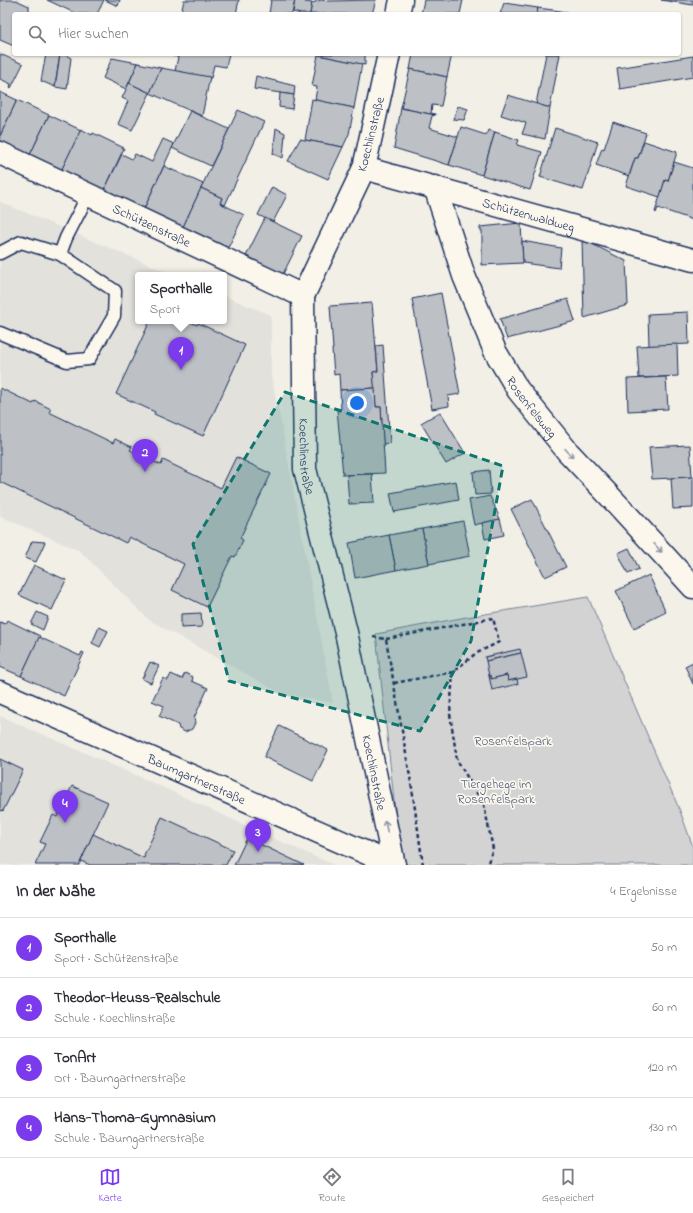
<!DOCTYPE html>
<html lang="de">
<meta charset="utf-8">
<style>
:root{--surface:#fff;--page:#f7f7f7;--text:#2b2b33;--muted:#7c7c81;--line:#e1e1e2;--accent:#7c3aed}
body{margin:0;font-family:"Indie Flower",sans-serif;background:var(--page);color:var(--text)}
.you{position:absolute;left:357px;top:403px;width:14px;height:14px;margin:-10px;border:3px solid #fff;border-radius:50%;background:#1a73e8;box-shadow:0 0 0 6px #1a73e833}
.badge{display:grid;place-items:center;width:26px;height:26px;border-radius:50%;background:var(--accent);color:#fff;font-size:13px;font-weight:700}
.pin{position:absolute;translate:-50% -33px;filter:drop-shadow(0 1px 2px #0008)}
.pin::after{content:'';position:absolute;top:21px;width:14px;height:12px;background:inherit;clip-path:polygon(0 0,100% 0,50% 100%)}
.popup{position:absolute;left:135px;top:272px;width:92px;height:52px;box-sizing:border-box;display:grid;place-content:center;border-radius:4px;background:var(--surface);filter:drop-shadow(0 1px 3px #0005);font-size:13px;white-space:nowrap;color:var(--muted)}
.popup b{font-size:15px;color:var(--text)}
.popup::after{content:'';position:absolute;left:50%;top:100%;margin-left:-8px;border:8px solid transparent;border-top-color:var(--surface)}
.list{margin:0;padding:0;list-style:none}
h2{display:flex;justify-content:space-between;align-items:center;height:52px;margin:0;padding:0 16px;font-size:17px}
h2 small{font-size:13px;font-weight:400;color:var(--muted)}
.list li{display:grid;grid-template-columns:26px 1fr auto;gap:12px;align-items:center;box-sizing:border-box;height:60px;padding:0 16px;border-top:1px solid var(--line)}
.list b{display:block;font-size:15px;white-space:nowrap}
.list p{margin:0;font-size:13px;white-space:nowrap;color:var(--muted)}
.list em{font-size:13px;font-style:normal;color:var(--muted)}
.icon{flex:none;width:22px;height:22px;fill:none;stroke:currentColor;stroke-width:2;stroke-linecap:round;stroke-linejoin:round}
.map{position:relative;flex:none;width:693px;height:865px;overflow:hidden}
.search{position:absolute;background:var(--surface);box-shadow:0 1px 3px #0004;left:12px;right:12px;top:12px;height:44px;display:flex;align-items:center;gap:10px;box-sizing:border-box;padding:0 14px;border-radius:4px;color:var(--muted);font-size:15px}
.sheet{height:292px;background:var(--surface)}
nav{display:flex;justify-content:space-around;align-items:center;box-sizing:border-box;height:56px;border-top:1px solid var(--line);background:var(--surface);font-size:11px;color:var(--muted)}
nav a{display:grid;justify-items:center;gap:2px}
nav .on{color:var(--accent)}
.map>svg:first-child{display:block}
.built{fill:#e2e1dc}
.green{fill:#d2d3d2;stroke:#768198}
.building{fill:#bdc0c4;stroke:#1b2f5e}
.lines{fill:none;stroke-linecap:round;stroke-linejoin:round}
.service-casing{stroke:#1b2f5e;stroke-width:15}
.minor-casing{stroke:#1b2f5e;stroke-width:25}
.path{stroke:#1b2f5e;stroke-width:2.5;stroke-dasharray:4 3;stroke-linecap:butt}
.service{stroke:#fbf7ec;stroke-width:12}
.minor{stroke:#fbf7ec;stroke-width:22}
.oneway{stroke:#8b93a5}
.marked{fill:#0f766e;fill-opacity:0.2;stroke:#0f766e;stroke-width:3;stroke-dasharray:8 5;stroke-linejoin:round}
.labels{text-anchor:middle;stroke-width:3.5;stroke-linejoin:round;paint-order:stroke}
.street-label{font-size:13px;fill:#1b2f5e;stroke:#fbf7ec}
.park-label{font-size:13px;fill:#49587b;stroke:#fbf7ec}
</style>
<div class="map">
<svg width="693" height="865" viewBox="0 0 693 865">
<rect width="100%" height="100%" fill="#f2efe6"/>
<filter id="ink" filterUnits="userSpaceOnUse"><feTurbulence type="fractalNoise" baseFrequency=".025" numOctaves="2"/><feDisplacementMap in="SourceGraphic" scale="8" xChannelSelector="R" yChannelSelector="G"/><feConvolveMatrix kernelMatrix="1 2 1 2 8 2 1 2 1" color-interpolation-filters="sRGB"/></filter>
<g filter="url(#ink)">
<!-- built -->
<g class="built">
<polygon points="0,202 174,275 138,275 138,321 224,321 224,296 271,315 271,375 282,428 333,703 282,694 149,620 80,551 0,516"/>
<polygon points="0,716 147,780 266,835 334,865 0,865"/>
</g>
<!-- green -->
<polygon class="green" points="588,597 680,811 693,847 693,865 403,865 399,846 376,634 461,618"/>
<!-- building -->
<g class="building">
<polygon points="0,0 16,0 29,6 29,14 14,14 14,46 0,40"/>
<polygon points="47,0 104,0 97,14 77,14"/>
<polygon points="105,0 120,0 118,6"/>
<polygon points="184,0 239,0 236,14 181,14"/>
<polygon points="271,0 295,0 292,14 269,14"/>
<polygon points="295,0 305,0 305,2 312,3 310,14 301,14 293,12"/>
<polygon points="321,0 329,1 376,0 372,14 310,14 312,3"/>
<polygon points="424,0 463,0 460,14 421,14"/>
<polygon points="661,0 693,0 693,5"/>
<polygon points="504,3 538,8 537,14 500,14"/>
<polygon points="538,8 568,12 567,14 537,14"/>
<polygon points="0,54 23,64 11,88 10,87 11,84 0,79"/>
<polygon points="46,54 60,54 55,87 41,81"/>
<polygon points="60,54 64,54 71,58 67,89 55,87"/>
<polygon points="174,54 229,54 226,67 214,65 211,78 175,71 178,57 173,56"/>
<polygon points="323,54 365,54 365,65 323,56"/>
<polygon points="413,54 452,54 447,77 410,69"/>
<polygon points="546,54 560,54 550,108 536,104"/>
<polygon points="318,55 362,64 354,108 315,100 317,87 312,86"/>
<polygon points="693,56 693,77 620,89 617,68"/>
<polygon points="112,58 138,63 126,89 103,78"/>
<polygon points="138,63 161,68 150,93 129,83"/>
<polygon points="161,68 210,77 202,116 150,93"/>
<polygon points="410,69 447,77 441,106 432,105 431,113 435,114 435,115 401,108"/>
<polygon points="256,76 295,86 294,95 254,89"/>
<polygon points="129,83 150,93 132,130 118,124 128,101 122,98"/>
<polygon points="0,92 17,100 0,136"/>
<polygon points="280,93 294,95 292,109 279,107"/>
<polygon points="508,95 550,108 545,139 522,134 526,123 501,115"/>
<polygon points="312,99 354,108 349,134 343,147 305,140"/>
<polygon points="17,100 49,115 29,157 0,143 0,136"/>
<polygon points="458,106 468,109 464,120 453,119"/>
<polygon points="401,108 435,115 432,116 429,128 458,137 449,165 394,148"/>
<polygon points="238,110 264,122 225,205 220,203 222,198 201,188"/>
<polygon points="190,111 229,129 211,166 172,148"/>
<polygon points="49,115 81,130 61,171 29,157"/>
<polygon points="613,122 646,133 638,158 635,158 629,176 596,165 602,148 604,149"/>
<polygon points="461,127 486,135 488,130 495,132 482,175 449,165"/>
<polygon points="276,128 285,133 283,158 273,154"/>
<polygon points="555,128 598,142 583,190 540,177"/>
<polygon points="81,129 92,135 93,133 124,148 104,191 61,171"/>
<polygon points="495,132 519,140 517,145 542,152 530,190 482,175"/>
<polygon points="163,139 174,144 144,209 104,191 122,154 132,159 135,154 152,162"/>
<polygon points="300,139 343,147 328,179 288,161"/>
<polygon points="644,141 677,152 668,181 665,180 660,197 626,186 635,158 638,158"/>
<polygon points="674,162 693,168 693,220 658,208 656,213 655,212 665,180 668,181"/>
<polygon points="164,166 203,184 183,227 144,209"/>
<polygon points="272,187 287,195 273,222 258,215"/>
<polygon points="201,188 222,198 220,203 244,215 228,248 183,227"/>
<polygon points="265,218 302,236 283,274 246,256"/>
<polygon points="521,223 523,263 481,265 481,263 482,263 482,230 480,230 480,227"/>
<polygon points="582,239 626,261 628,305 584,318"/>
<polygon points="522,241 561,248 559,268 523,263"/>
<polygon points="441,293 460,394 448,396 449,406 432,409 412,299"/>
<polygon points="568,299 575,321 507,339 500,319"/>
<polygon points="372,303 378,371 373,372 375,388 340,390 339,374 334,375 332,349 333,349 330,306"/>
<polygon points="688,312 689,344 649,346 648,314"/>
<polygon points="150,321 188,321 197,325 198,323 245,345 203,436 154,414 155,412 116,394"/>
<polygon points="677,344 678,376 639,378 637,346"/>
<polygon points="383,345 390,443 383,444 381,407 376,407 373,372 378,371 376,346"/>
<polygon points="666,377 668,409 628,411 627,379"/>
<polygon points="0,388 33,404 35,401 51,409 49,412 113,443 115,439 132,447 130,450 161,465 163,460 221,488 236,457 271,474 240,538 243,540 235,557 232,556 207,607 172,590 184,564 129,537 126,543 0,482"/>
<polygon points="375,388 376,407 381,407 385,473 343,475 337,409 341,409 340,390"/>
<polygon points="440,412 465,453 446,464 421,423"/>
<polygon points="690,445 692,477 652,479 649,447"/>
<polygon points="489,470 491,494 475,495 473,472"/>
<polygon points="372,474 374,503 349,504 347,475"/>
<polygon points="692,477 693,477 693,508 673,509 671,478"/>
<polygon points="456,481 459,500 394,512 390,493"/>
<polygon points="490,496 500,519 474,525 469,500"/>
<polygon points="532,499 566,567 545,577 511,509"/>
<polygon points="500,519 504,535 485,539 482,523"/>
<polygon points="463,521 470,556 429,564 422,529"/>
<polygon points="422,529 429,564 396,570 389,535"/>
<polygon points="389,535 396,570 355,578 349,543"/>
<polygon points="32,541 45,542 36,562 25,558"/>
<polygon points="629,548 639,569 628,574 618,553"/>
<polygon points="34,565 66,580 52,610 19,595"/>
<polygon points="649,575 666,612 634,628 616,591"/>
<polygon points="37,612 48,617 43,630 31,624"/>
<polygon points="201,613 202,627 181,628 181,614"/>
<polygon points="7,620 40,636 21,676 0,667 0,622 5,624"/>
<polygon points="99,627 108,631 100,647 92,643"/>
<polygon points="39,637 80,656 82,652 84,653 64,696 21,676"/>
<polygon points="520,649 521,653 486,661 485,657"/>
<polygon points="521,653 527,677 508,681 507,675 491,679 491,676 489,676 486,661"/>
<polygon points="150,662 159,666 151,683 142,679"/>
<polygon points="693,662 693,684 685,666"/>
<polygon points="185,673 193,677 192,681 208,688 194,718 195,723 192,729 185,732 179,729 178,725 159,716 164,706 152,701 163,678 168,680 171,674 182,679"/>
<polygon points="507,675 508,681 517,679 518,684 492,690 489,676 491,676 491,679"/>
<polygon points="279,726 328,750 313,781 264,757"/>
<polygon points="0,759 23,770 3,811 1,810 0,812"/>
<polygon points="72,786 108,802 79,865 35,865 45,844 40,842 53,815 57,817"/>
<polygon points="162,817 233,850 226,865 90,865 81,861 93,834 144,858 145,856 144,855"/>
<polygon points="247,838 304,865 234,865"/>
</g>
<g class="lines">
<defs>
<g id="service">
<polyline points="0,253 21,242 60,254 115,291 114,316 89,359 67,361 0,333"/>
<polyline points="60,254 66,238 88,195"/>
</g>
<g id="minor">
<polyline points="398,14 401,0"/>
<path id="s1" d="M 389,54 L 364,168 L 303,296 L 305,469 L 346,632 L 394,865"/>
<path id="s2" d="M 0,153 L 303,296"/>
<path id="s3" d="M 364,168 L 693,260"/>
<path id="s4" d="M 435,187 L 464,276 L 495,351 L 518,390 L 568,452 L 618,505 L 693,587"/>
<path id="s5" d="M 0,692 L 394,865"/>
</g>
</defs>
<!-- service casing -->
<use href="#service" class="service-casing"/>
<!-- minor casing -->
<use href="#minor" class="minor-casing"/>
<!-- path -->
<g class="path">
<polyline points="373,637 386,639 412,788 423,865"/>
<polyline points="386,639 493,618 499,642 475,654 453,672 394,683"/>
<polyline points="453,672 450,714 457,760 484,805 493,849 487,865"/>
</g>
<!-- service -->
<use href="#service" class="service"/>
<!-- minor -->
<use href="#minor" class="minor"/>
</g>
<!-- one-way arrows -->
<defs><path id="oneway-shaft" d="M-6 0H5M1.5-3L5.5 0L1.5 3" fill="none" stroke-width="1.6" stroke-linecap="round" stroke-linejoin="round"/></defs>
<g class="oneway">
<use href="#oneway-shaft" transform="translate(569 453) rotate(48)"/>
<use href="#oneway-shaft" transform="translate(658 548) rotate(48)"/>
<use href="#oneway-shaft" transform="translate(386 826) rotate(-102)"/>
</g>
</g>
<!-- marked area -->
<path class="marked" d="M 285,392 L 503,466 L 471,641 L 420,731 L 229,681 L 193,544 Z"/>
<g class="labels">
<!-- street labels -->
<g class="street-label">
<text transform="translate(370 134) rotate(-76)" y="5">Koechlinstraße</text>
<text dy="5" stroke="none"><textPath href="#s3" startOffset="171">Schützenwaldweg</textPath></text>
<text dy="5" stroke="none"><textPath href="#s2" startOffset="168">Schützenstraße</textPath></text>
<text dy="5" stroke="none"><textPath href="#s4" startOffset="242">Rosenfelsweg</textPath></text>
<text dy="5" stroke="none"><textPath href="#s1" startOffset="419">Koechlinstraße</textPath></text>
<text dy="5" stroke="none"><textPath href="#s1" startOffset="743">Koechlinstraße</textPath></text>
<text dy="5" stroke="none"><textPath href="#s5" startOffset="215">Baumgartnerstraße</textPath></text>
</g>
<!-- park labels -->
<g class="park-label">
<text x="513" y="745">Rosenfelspark</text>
<text x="496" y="788">Tiergehege im<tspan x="496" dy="15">Rosenfelspark</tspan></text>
</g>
</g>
</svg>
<div class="you"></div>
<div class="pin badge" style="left:181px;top:370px">1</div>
<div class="popup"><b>Sporthalle</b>Sport</div>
<div class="pin badge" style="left:145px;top:472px">2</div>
<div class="pin badge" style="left:258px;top:852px">3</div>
<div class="pin badge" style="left:65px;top:823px">4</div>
<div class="search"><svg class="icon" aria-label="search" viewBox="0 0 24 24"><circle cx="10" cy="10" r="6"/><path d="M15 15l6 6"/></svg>Hier suchen</div>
</div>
<section class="sheet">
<h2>In der Nähe<small>4 Ergebnisse</small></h2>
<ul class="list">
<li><span class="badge">1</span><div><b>Sporthalle</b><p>Sport · Schützenstraße</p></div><em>50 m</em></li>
<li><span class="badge">2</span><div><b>Theodor-Heuss-Realschule</b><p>Schule · Koechlinstraße</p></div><em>60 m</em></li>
<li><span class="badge">3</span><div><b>TonArt</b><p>Ort · Baumgartnerstraße</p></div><em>120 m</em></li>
<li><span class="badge">4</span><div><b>Hans-Thoma-Gymnasium</b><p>Schule · Baumgartnerstraße</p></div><em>130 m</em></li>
</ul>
</section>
<nav>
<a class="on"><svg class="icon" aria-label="map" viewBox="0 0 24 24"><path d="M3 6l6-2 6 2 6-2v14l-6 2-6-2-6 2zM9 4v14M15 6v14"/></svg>Karte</a>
<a><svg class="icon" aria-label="directions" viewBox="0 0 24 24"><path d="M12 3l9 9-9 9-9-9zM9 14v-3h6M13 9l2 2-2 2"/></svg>Route</a>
<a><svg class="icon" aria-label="saved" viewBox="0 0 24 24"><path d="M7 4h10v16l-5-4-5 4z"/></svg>Gespeichert</a>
</nav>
